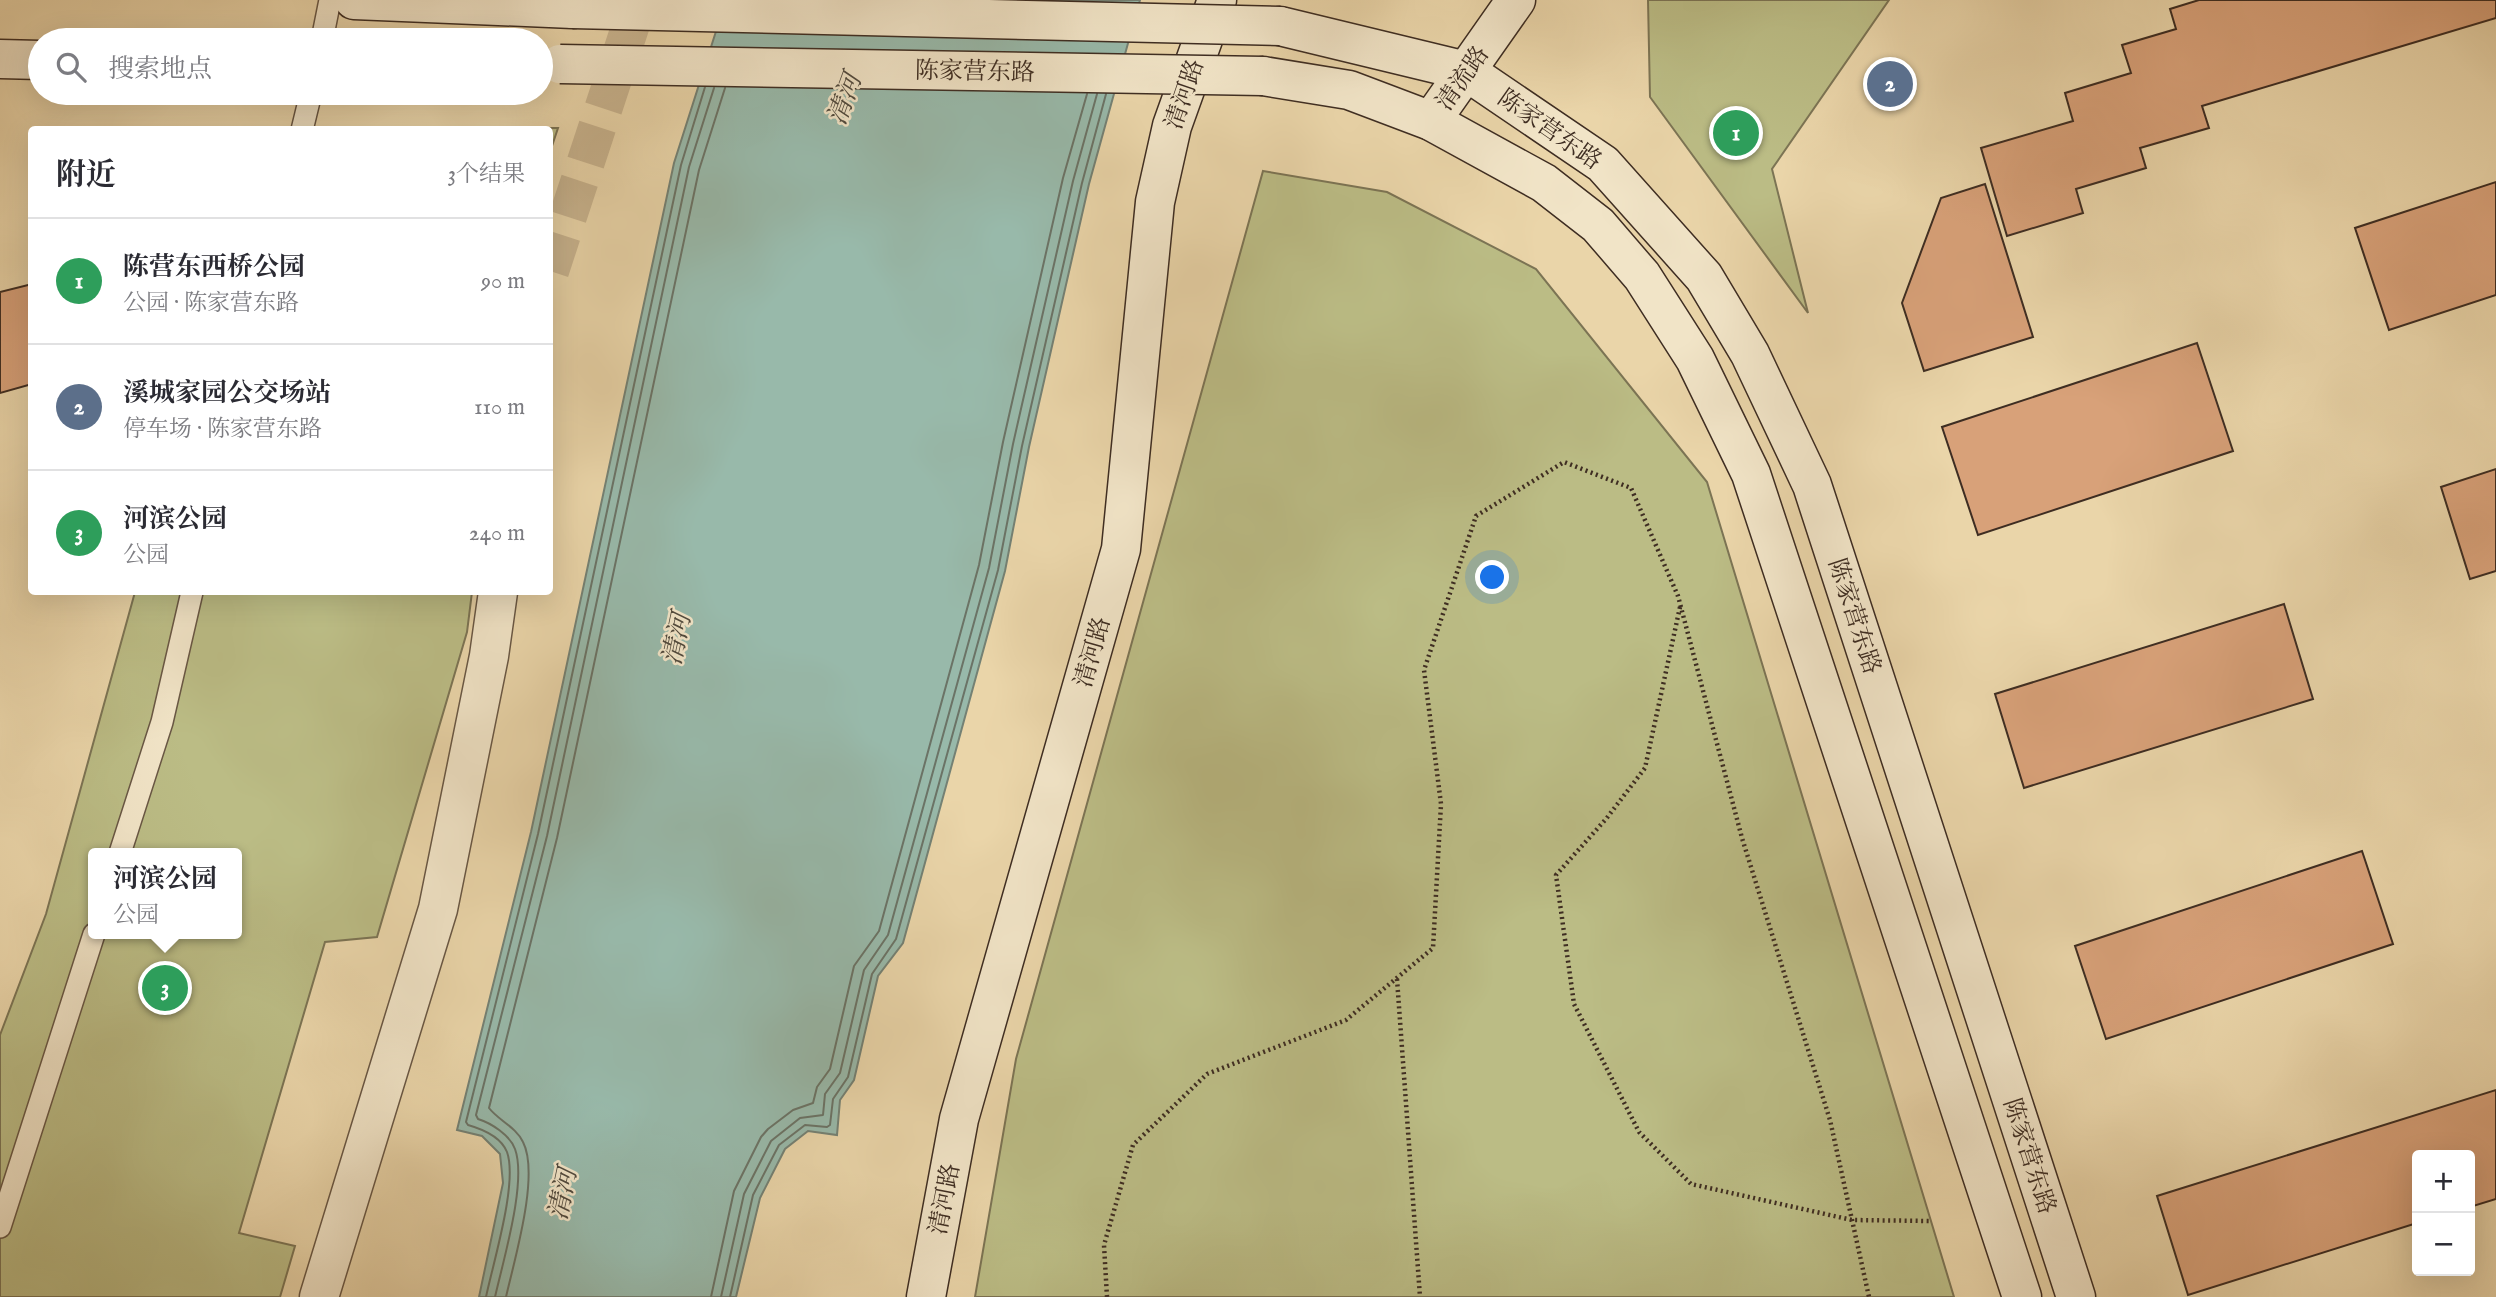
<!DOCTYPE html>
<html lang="zh">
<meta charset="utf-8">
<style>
:root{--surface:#fff;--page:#f7f7f7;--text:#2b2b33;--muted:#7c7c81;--line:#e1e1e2;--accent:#8f2418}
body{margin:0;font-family:"IM FELL English","Noto Serif SC",serif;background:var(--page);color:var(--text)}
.controls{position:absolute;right:21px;bottom:21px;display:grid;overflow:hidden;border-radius:7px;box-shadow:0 7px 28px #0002}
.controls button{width:63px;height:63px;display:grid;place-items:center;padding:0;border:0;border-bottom:2px solid var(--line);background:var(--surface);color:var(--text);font:35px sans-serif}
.you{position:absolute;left:1493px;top:578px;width:24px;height:24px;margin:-18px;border:5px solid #fff;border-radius:50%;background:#1a73e8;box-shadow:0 0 0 10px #1a73e833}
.badge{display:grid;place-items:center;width:46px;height:46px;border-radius:50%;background:var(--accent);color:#fff;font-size:23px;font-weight:700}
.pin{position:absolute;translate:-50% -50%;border:4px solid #fff;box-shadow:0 2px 7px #0006}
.popup{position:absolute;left:88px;top:848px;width:154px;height:91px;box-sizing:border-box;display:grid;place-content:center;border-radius:7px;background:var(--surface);filter:drop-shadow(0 2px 5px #0005);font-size:23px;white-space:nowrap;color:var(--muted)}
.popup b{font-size:26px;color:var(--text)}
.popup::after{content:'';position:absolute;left:50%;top:100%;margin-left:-14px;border:14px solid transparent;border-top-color:var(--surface)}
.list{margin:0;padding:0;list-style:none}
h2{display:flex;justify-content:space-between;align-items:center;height:91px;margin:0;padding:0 28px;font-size:30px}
h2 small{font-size:23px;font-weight:400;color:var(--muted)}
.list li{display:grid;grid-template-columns:46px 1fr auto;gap:21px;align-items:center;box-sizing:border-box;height:126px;padding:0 28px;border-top:2px solid var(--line)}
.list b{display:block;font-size:26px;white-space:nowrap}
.list p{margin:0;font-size:23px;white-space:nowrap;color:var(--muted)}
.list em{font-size:23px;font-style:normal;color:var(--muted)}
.icon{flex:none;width:38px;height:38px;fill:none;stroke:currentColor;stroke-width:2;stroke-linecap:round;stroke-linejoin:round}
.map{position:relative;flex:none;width:2496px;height:1297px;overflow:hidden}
.search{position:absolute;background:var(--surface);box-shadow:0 7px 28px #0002;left:28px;top:28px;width:525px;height:77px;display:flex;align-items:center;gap:18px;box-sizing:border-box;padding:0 24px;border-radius:38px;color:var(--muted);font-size:26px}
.panel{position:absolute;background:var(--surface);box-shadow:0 7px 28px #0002;left:28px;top:126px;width:525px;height:469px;border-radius:7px}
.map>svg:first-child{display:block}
.green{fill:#bbbc85;stroke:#7c7454;stroke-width:2;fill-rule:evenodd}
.water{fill:#98b9aa;stroke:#748174;stroke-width:2}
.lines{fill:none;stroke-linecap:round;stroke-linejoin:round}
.shore{stroke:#6b7366;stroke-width:2}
.building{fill:#d8a179;stroke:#3e2d22;stroke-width:2}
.street-tunnel{stroke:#c8b38e;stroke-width:38;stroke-dasharray:38 19;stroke-linecap:butt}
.lane-casing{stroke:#695744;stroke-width:24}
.street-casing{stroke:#695744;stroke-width:41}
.secondary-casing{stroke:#3e2d22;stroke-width:41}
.path{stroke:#3e2d22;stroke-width:4.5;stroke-dasharray:2 3.5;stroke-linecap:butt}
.lane{stroke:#f1e4c7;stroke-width:21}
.street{stroke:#f1e4c7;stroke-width:38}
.secondary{stroke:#f1e4c7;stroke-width:38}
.secondary-bridge-casing{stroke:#3e2d22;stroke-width:41;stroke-linecap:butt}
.secondary-bridge{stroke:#f1e4c7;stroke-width:38}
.labels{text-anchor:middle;stroke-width:5;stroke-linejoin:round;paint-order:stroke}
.street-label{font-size:24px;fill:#3e2d22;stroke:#f1e4c7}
.water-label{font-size:26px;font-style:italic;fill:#50493d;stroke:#f1e4c7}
</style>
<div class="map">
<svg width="2496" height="1297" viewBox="0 0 2496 1297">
<rect width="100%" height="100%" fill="#ead5a9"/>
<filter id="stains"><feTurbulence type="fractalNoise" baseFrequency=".00286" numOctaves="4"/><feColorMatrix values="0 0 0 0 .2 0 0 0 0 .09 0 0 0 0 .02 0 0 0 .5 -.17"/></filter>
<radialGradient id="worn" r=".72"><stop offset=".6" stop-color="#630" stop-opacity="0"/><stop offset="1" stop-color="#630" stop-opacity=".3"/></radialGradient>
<!-- green -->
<g class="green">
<polygon points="1648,0 1889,0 1772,169 1808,313 1650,97"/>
<polygon points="262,128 558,128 550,152 550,130 262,130"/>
<polygon points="1263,171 1387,192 1536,269 1707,482 1954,1297 975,1297 1016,1059"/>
<path d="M 135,592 L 472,592 L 467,632 L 377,937 L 325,942 L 239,1233 L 295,1246 L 280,1297 L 0,1297 L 0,1035 L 46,914 ZM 93,853 L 237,853 L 237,934 L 93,934 Z"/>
</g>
<!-- water -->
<polygon class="water" points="726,0 1140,0 1089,184 1029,447 1005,571 903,943 878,976 854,1080 840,1100 837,1135 808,1131 785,1149 760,1198 736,1297 479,1297 503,1183 500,1154 482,1136 457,1130 531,832 674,163"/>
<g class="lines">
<!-- shore -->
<g class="shore">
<path d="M 486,1297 C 493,1263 518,1183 507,1152 C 501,1137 482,1129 468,1125 L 466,1122 L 538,834 L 681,165 L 705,87"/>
<path d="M 495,1297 C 503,1261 527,1182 515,1149 C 510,1135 491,1123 478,1119 L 476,1115 L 547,836 L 689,167 L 714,88"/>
<path d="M 506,1297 C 514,1261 540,1175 523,1142 C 516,1127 498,1120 489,1108 L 557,838 L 699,170 L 725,88"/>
<polyline points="711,1297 734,1191 761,1137 768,1129 793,1110 813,1103 817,1087 830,1069 854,966 879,931 979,565 1003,442 1063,178 1087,94"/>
<polyline points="721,1297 744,1194 771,1141 800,1118 823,1115 825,1094 840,1073 864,970 888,935 989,568 1013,444 1073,181 1097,94"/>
<polyline points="730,1297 753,1195 779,1145 805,1125 827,1127 830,1125 833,1099 848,1077 872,974 896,939 998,570 1022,446 1082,183 1106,94"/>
</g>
</g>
<!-- building -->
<g class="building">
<polygon points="2199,0 2496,0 2496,18 2202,106 2209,128 2140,148 2146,168 2076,189 2083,213 2007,236 1981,148 2073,121 2065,93 2131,73 2122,45 2176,29 2170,9"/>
<polygon points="2496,182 2496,295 2389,330 2355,228"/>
<polygon points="1985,184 2033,337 1924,371 1902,303 1941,198"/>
<polygon points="32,284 32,384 0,393 0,292"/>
<polygon points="2197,343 2233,451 1978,535 1942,427"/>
<polygon points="2496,469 2496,571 2470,579 2441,487"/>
<polygon points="2284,604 2313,699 2024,788 1995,694"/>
<polygon points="2362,851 2393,944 2106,1039 2075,946"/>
<polygon points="2496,1090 2496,1199 2470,1207 2470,1155 2417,1155 2417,1223 2188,1295 2157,1196"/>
</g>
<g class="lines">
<!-- street-tunnel -->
<polyline class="street-tunnel" points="550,271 639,0"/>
<defs>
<g id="lane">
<polyline points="322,40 330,0"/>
<polyline points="302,130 311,93"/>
<polyline points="120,853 162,722 192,592"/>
<polyline points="0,1227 94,934"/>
</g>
<polyline id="street" points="319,1297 438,909 489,656 498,592"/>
<g id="secondary">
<polyline points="354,0 573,9"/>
<polyline points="1280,26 1466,71 1603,164 1704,277 1750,354 1812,485 2076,1297"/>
<polyline points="0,59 40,60"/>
<polyline points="1263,76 1349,90 1431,121 1544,183 1598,225 1642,276 1695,359 1751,474 2022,1297"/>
<polyline points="1431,121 1516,0"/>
<polyline points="926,1297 959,1119 1121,549 1155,202 1172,126 1217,0"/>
</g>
</defs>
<!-- lane casing -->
<use href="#lane" class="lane-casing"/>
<!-- street casing -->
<use href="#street" class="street-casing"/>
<!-- secondary casing -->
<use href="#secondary" class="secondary-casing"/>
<!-- path -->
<g class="path">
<polyline points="1680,607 1645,768 1606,819 1556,875 1574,1004 1639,1132 1691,1184 1852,1220 1931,1221"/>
<polyline points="1397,979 1420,1297"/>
<polyline points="1107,1297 1104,1245 1133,1145 1207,1074 1346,1020 1433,948 1441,804 1424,670 1476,516 1564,462 1631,488 1678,596 1742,838 1830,1120 1869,1297"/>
</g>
<!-- lane -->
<use href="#lane" class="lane"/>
<!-- street -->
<use href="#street" class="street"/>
<!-- secondary -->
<use href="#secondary" class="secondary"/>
<defs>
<g id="secondary-bridge">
<polyline points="573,9 1280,26"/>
<polyline points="560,64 1263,76"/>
</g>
</defs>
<!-- secondary-bridge casing -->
<use href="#secondary-bridge" class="secondary-bridge-casing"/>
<!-- secondary-bridge -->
<use href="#secondary-bridge" class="secondary-bridge"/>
</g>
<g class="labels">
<!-- street labels -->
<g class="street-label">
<text transform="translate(975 71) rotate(1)" y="8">陈家营东路</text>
<text transform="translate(1462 78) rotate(-55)" y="8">清流路</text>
<text transform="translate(1184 94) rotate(-71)" y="8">清河路</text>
<text transform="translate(1550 129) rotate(35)" y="8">陈家营东路</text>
<text transform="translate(1855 616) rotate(72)" y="8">陈家营东路</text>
<text transform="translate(1092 652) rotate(-74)" y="8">清河路</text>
<text transform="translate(2030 1156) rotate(72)" y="8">陈家营东路</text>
<text transform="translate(944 1199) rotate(-79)" y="8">清河路</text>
</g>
<!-- water labels -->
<g class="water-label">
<text transform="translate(844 99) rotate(-70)" y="9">清河</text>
<text transform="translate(676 639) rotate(-78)" y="9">清河</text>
<text transform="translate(562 1194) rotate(-78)" y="9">清河</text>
</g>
</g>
<rect width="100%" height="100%" filter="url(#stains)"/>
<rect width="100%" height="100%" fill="url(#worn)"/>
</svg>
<div class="controls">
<button>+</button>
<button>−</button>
</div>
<div class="you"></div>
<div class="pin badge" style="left:1736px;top:133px;background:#2e9e5b">1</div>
<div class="pin badge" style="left:1890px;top:84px;background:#5c6f8a">2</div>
<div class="pin badge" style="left:165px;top:988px;background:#2e9e5b">3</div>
<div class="popup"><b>河滨公园</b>公园</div>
<div class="search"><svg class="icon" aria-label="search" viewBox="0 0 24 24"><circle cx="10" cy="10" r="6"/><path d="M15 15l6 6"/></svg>搜索地点</div>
<section class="panel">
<h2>附近<small>3个结果</small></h2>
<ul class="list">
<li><span class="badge" style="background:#2e9e5b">1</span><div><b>陈营东西桥公园</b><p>公园 · 陈家营东路</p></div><em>90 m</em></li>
<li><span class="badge" style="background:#5c6f8a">2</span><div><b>溪城家园公交场站</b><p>停车场 · 陈家营东路</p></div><em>110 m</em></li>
<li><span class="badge" style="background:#2e9e5b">3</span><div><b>河滨公园</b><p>公园</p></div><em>240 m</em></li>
</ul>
</section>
</div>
